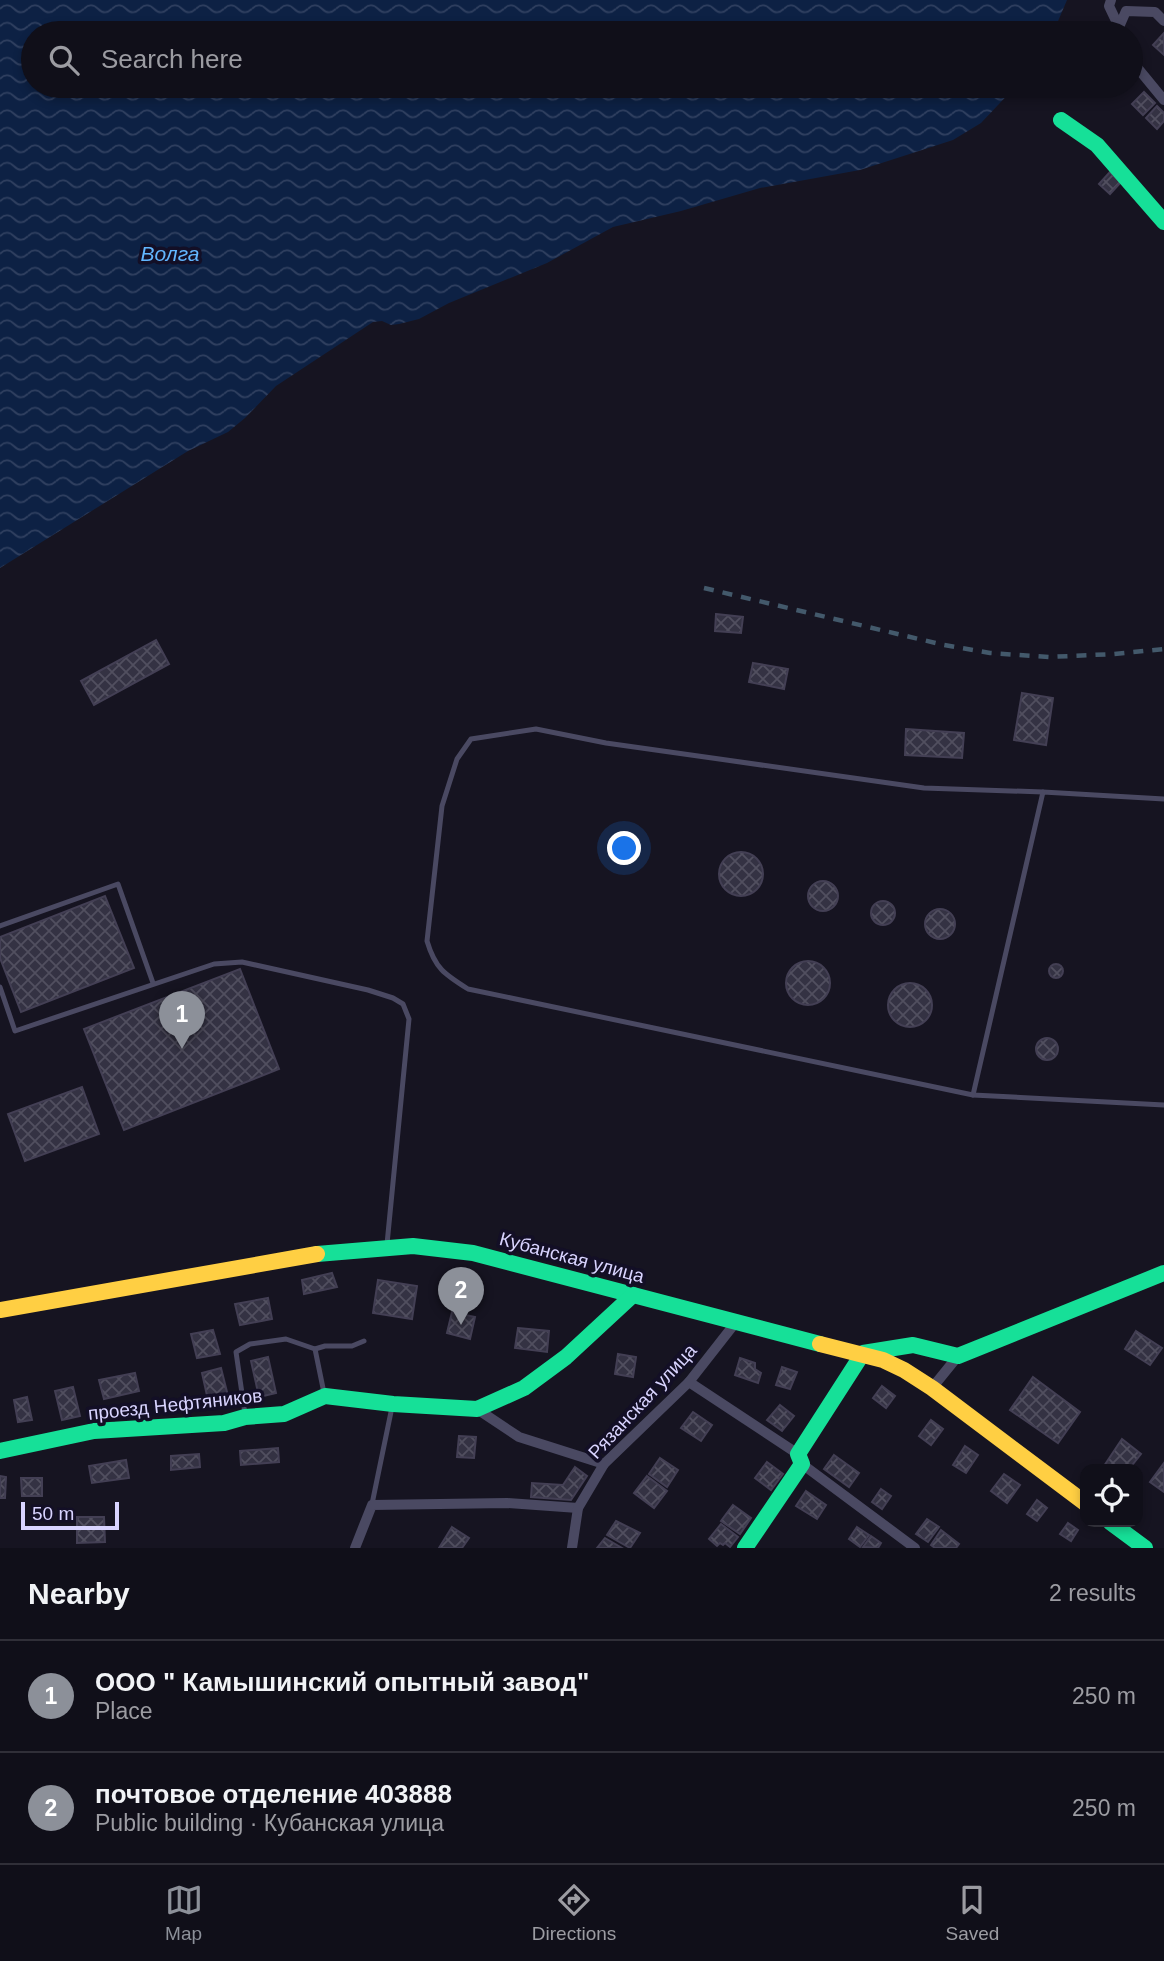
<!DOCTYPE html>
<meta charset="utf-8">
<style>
:root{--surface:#100f19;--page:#1e1d26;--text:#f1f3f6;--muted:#9c9ca2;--line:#302f38;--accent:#8c9099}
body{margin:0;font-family:Arial,sans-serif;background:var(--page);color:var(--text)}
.controls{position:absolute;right:21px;bottom:21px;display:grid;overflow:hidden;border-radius:14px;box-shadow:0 4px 10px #0003}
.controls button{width:63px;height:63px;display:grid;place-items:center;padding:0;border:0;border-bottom:2px solid var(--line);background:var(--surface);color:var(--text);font:35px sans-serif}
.scale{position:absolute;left:21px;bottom:18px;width:98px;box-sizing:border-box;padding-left:7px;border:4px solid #d9d4ff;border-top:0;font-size:19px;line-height:24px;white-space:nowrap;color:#d9d4ff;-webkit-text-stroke:5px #130f26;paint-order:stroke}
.you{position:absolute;left:625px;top:849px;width:24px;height:24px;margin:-18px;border:5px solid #fff;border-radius:50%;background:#1a73e8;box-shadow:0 0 0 10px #1a73e833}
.badge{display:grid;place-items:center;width:46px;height:46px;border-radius:50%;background:var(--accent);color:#fff;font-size:23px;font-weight:700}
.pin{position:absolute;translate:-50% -58px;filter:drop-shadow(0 2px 4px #0008)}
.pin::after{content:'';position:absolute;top:37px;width:24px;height:21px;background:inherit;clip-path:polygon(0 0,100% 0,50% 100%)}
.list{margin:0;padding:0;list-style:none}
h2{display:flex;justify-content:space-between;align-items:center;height:91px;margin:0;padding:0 28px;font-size:30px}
h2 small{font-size:23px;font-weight:400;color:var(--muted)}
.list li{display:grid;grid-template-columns:46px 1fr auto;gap:21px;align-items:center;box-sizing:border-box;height:112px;padding:0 28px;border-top:2px solid var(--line)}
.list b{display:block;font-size:26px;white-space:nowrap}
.list p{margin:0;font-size:23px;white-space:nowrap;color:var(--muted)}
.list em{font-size:23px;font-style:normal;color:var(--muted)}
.icon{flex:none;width:38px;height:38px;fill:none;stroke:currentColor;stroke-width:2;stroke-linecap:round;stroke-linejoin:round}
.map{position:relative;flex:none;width:1164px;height:1548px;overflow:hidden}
.search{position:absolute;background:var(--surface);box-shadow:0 4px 10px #0003;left:21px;right:21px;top:21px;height:77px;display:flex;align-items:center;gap:18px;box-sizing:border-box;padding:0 24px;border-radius:38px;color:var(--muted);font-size:26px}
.sheet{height:315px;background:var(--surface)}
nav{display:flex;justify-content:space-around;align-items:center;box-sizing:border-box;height:98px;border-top:2px solid var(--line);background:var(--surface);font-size:19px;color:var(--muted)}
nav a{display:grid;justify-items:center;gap:4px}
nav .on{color:var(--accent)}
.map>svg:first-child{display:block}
.water{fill:url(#water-waves)}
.building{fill:url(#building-cross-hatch);stroke:#433f54;stroke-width:2}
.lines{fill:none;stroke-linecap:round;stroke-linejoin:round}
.lane{stroke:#4a4962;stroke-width:5}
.street{stroke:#4a4962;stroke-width:10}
.fast{stroke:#16e098;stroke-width:16}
.slow{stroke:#ffcf43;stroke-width:16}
.rail{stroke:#43596b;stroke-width:4.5;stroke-dasharray:10 9;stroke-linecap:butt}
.labels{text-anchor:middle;stroke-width:7;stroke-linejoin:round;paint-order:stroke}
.street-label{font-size:19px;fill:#d9d4ff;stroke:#130f26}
.water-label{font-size:21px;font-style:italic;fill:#62b6ff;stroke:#130f26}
</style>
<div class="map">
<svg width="1164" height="1548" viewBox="0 0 1164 1548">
<defs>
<pattern id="water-waves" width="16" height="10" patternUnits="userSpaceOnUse" patternTransform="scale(1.75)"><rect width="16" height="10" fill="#0d2144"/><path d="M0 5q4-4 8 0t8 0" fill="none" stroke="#304060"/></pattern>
<pattern id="building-cross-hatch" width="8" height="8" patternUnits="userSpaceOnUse" patternTransform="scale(1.75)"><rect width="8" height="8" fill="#343243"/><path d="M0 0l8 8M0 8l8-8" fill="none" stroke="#514f5f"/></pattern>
</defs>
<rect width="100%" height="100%" fill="#161421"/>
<!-- water -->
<polygon class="water" points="0,0 1067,0 1053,33 33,33 33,86 1016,86 981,123 953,140 860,170 760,188 681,211 613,227 547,263 449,303 419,319 399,324 391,325 382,321 373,322 276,386 245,418 228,432 188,451 0,568"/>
<!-- building -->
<g class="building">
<polygon points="1164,33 1164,55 1153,45"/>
<polygon points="1144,92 1155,103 1143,115 1132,104"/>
<polygon points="1157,106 1164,113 1164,121 1157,129 1146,118"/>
<polygon points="1110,172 1121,182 1110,194 1099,184"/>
<polygon points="716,614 743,617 741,633 715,631"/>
<polygon points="156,640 169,664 94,705 81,681"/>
<polygon points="753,663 788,669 784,689 749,682"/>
<polygon points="1022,693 1053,698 1046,745 1014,740"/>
<polygon points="906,729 964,733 962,758 905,755"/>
<circle cx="741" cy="874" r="22"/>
<circle cx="823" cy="896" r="15"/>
<polygon points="105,896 134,968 21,1012 0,958 0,937"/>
<circle cx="883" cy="913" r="12"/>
<circle cx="940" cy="924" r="15"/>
<circle cx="808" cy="983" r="22"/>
<circle cx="1056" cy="971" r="7"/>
<polygon points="240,969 279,1069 124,1130 84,1029"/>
<circle cx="910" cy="1005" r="22"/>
<circle cx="1047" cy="1049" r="11"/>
<polygon points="82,1087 99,1134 25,1161 8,1114"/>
<polygon points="332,1273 337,1287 304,1294 302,1280"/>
<polygon points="378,1280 417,1286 412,1319 373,1313"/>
<polygon points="268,1298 272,1319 240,1325 235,1304"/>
<polygon points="452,1312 475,1317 470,1339 447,1333"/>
<polygon points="518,1328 549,1331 547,1352 515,1348"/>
<polygon points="213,1330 220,1354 197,1358 191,1334"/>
<polygon points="1136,1331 1162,1348 1150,1365 1125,1349"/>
<polygon points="618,1354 636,1357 633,1377 615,1374"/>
<polygon points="268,1357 276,1393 259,1397 251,1361"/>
<polygon points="740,1358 755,1363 755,1369 761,1373 758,1383 735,1375"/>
<polygon points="782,1367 797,1372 790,1389 776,1385"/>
<polygon points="221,1368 230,1404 210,1409 202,1373"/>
<polygon points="135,1373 139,1391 104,1399 99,1380"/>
<polygon points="1033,1377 1080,1412 1058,1443 1010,1410"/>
<polygon points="882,1386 895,1396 886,1408 873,1398"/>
<polygon points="73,1387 80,1416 62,1420 55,1391"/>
<polygon points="27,1397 32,1420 18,1422 14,1400"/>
<polygon points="780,1405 794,1416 782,1431 767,1420"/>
<polygon points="693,1412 712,1425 701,1441 681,1428"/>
<polygon points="931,1420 943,1429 931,1445 919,1436"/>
<polygon points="459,1436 476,1437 474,1458 457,1457"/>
<polygon points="1122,1439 1141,1454 1129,1469 1102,1469"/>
<polygon points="965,1446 978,1455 966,1473 953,1465"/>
<polygon points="278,1448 279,1462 241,1465 240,1451"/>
<polygon points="199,1454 200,1467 171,1470 171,1456"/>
<polygon points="834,1455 859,1473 849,1487 824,1469"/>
<polygon points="660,1458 678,1470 667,1487 649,1474"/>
<polygon points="126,1460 129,1478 92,1483 89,1466"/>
<polygon points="767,1462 783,1474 771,1490 755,1478"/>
<polygon points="1164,1463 1164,1492 1150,1482"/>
<polygon points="575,1467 587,1476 571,1500 531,1497 532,1483 563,1485"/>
<polygon points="1004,1474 1020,1485 1007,1503 991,1491"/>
<polygon points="0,1476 6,1477 5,1498 0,1498"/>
<polygon points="647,1476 667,1491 654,1508 634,1493"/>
<polygon points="21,1478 42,1478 42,1496 22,1496"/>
<polygon points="881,1489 891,1496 882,1509 872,1502"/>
<polygon points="806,1491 826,1505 817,1519 796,1506"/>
<polygon points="1037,1500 1047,1508 1037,1521 1027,1514"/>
<polygon points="733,1505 751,1518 740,1534 721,1521"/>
<polygon points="77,1517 104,1517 105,1542 77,1543"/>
<polygon points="927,1519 939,1527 928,1542 916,1534"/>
<polygon points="616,1521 640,1533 630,1548 607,1535"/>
<polygon points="1068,1523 1078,1530 1071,1541 1060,1534"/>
<polygon points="721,1524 738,1537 730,1547 725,1543 723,1545 720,1543 717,1546 709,1539"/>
<polygon points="452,1527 469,1538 462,1548 439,1548"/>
<polygon points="857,1527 869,1535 860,1547 849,1539"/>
<polygon points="941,1530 959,1544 956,1548 935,1548 931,1545"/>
<polygon points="871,1536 881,1543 878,1548 863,1547"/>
<polygon points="605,1538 622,1548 597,1548"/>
</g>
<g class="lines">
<!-- lane -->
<g class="lane">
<polyline points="1164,799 1043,792 973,1095 1164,1105"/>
<polyline points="0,926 118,884 153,983"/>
<polyline points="0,987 15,1031 214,964 242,962 368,990 393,998 403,1004 409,1019 387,1244"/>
<path d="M 973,1095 L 468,989 C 444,974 435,968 427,941 L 442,806 L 457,759 L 471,739 L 536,729 L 606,743 L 924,788 L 1043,792"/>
<polyline points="315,1349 324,1393"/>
<polyline points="245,1414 236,1352 250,1344 286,1339 315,1349 325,1346 352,1346 364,1341"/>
<polyline points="372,1504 392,1407"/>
</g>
<!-- street -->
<g class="street">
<polyline points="1111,0 1109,6 1119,27"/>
<polyline points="1121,33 1119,27 1126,11 1155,12 1164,21"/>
<polyline points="1131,60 1164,100"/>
<polyline points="689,1382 798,1454"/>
<polyline points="932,1388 958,1356"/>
<polyline points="477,1409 519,1437 604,1464"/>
<polyline points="802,1464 915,1548"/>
<polyline points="355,1548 372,1505 507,1503 578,1508"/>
<polyline points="572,1548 578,1508 604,1464 689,1382 736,1322"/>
</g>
<!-- fast -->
<g class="fast">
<polyline points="1061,120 1097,145 1164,222"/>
<polyline points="317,1254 413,1246 473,1253 820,1344"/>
<polyline points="0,1451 94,1431 224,1423 245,1417 284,1414 325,1396 393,1404 477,1409 524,1388 566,1357 633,1295"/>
<polyline points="1110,1522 1145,1548"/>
<polyline points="745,1548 802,1464 798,1454 863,1353 913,1345 958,1356 1164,1273"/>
</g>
<!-- slow -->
<g class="slow">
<polyline points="0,1310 317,1254"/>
<polyline points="820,1344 883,1360 904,1370 932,1388 1085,1503"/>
</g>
<!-- rail -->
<polyline class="rail" points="704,588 944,645 990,653 1049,657 1114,654 1164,649"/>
</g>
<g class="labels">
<!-- street labels -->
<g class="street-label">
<text transform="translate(572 1257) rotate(15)" y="7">Кубанская улица</text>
<text transform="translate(642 1401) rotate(-47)" y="7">Рязанская улица</text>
<text transform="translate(175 1404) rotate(-6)" y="7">проезд Нефтяников</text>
</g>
<!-- water labels -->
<g class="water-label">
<text x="170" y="261">Волга</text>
</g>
</g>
</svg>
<div class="controls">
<button><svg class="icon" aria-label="locate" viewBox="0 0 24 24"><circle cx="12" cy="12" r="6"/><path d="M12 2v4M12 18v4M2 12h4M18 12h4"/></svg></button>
</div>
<div class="scale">50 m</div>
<div class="you"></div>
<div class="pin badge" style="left:182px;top:1049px">1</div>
<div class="pin badge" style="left:461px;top:1325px">2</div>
<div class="search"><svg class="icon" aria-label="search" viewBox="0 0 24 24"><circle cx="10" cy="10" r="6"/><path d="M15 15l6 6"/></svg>Search here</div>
</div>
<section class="sheet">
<h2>Nearby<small>2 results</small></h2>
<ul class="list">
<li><span class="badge">1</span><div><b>ООО &quot; Камышинский опытный завод&quot;</b><p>Place</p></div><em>250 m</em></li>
<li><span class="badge">2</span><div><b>почтовое отделение 403888</b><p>Public building · Кубанская улица</p></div><em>250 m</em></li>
</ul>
</section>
<nav>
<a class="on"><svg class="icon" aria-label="map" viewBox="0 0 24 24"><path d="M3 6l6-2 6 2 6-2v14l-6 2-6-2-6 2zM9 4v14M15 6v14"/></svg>Map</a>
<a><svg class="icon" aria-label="directions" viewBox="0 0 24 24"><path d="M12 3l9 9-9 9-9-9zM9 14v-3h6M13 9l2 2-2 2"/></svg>Directions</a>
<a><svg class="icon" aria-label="saved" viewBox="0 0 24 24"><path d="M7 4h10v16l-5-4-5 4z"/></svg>Saved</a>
</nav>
